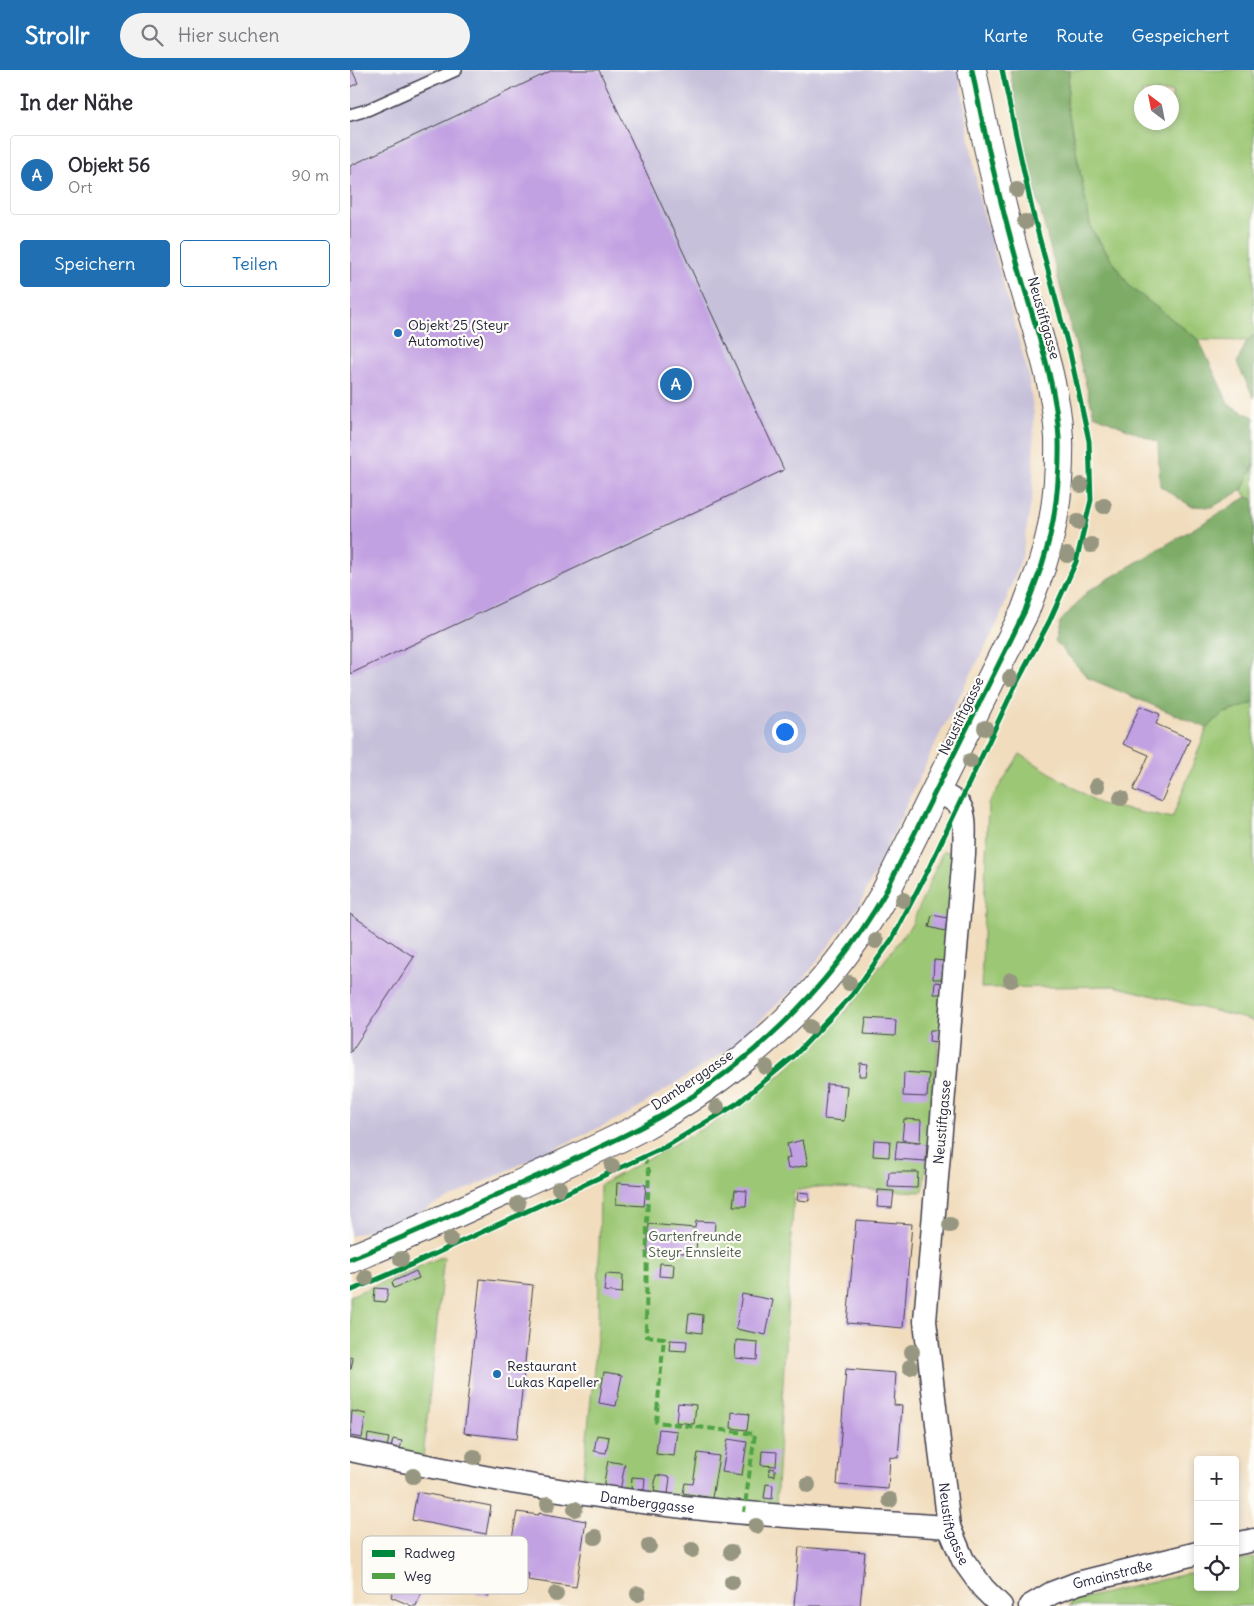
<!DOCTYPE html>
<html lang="de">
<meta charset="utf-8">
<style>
:root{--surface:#fff;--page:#f2f2f3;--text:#2b2b33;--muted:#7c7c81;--line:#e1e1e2;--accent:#1f6fb2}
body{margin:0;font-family:Delius,sans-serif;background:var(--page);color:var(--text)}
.controls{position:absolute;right:15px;bottom:15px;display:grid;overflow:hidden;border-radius:5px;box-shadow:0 2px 8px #0003}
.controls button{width:45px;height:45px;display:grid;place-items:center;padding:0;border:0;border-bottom:1px solid var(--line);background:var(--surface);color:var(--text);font:25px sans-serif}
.compass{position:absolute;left:784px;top:15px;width:45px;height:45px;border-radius:50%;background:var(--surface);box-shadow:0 2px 8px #0003;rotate:328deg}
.you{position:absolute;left:434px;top:661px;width:18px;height:18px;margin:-12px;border:4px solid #fff;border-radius:50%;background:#1a73e8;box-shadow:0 0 0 8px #1a73e833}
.badge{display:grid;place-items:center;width:32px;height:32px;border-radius:50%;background:var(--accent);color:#fff;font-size:16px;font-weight:700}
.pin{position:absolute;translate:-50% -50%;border:2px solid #fff;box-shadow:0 1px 5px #0006}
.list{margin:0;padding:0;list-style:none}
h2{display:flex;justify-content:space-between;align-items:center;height:65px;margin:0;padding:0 20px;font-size:21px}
h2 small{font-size:16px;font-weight:400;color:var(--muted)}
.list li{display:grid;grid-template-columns:32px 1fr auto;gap:15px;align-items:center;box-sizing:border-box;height:80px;margin:0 10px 10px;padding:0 10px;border:1px solid var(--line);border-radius:5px}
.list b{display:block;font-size:19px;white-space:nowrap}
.list p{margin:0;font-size:16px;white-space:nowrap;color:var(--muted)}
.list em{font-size:16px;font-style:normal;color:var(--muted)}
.actions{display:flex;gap:10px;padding:15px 20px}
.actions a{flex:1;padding:11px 0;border:1px solid var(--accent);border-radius:5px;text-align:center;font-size:18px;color:var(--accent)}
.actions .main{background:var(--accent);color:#fff}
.icon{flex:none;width:28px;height:28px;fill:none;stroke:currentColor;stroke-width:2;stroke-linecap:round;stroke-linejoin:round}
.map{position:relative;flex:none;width:904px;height:1536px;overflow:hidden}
header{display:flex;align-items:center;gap:30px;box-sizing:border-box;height:70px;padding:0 25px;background:var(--accent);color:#fff}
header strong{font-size:24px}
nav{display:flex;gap:28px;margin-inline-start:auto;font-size:18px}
.search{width:350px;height:45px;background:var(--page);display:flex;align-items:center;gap:12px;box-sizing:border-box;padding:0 18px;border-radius:28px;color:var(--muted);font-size:19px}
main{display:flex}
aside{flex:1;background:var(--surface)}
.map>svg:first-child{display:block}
.industrial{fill:#c6c0da}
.green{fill:#9cc774;stroke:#5f7458;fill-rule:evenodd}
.forest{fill:#7dac66;stroke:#506750}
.building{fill:#c2a1e2}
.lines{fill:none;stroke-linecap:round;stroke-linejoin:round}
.service-casing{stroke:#413e4e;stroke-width:14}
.minor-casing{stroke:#413e4e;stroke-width:25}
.tertiary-casing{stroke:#413e4e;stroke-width:30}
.service{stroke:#fff;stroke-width:11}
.minor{stroke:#fff;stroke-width:22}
.tertiary{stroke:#fff;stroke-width:28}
.quiet{stroke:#50a245;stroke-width:4;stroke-dasharray:8 4;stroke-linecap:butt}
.cycleway-casing{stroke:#fdfcf7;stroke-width:8}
.cycleway{stroke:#00873e;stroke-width:5}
.tree{fill:#979680}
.poi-dot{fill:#1f6fb2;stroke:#fdfcf7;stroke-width:2}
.labels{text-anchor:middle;stroke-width:4.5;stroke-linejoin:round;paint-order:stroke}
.street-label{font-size:14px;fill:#22223b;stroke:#fdfcf7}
.poi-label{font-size:14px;fill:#22223b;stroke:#fdfcf7;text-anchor:start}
.park-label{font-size:14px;fill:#4d5c4f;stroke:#fdfcf7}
.key{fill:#fdfcf7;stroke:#bbbbbf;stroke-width:1}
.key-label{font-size:14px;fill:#22223b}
</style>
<header>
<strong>Strollr</strong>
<div class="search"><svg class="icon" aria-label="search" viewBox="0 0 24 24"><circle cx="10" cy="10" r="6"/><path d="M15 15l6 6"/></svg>Hier suchen</div>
<nav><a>Karte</a><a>Route</a><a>Gespeichert</a></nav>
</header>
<main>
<aside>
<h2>In der Nähe<small></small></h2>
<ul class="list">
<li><span class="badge">A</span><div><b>Objekt 56</b><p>Ort</p></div><em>90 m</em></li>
</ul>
<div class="actions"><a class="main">Speichern</a><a>Teilen</a></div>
</aside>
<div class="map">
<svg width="904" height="1536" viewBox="0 0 904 1536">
<rect width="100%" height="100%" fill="#fdfcf7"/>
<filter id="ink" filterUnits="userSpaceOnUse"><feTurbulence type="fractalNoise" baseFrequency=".02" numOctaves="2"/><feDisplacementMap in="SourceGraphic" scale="10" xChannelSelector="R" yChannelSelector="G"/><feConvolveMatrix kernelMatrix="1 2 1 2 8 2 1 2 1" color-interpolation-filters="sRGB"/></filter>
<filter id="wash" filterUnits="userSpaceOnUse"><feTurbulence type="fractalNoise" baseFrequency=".0096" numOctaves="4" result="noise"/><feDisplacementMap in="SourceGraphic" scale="20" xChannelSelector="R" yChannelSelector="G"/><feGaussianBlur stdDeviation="1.12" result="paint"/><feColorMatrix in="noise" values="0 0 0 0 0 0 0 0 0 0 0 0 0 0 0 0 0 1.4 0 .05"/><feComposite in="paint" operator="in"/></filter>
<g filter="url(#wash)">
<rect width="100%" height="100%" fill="#f1ddbd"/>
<!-- industrial -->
<polygon class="industrial" points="0,0 609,0 629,128 677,299 684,344 683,421 672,486 649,550 589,666 510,834 453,910 382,977 278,1044 52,1150 0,1166"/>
<!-- green -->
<g class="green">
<path d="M 719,0 L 904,0 L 904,265 L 897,271 L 849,270 L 780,217 L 741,158 L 717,34 ZM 792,22 L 822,22 L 822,52 L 792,52 Z"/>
<polygon points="904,395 904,430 897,427 892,420"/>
<polygon points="904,633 904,951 764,916 631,918 638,734 670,684 750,734 822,749 857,658 872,644"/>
<polygon points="593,781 609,783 573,1122 466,1117 444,1121 426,1436 232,1418 248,1258 250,1115 374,1047 432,1003 498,939 562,854"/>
<polygon points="94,1186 73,1388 0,1373 0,1226"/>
<polygon points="904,1487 904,1536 719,1536 722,1531 848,1501 848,1517 885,1517 885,1492"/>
</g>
<!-- forest -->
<g class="forest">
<polygon points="660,0 719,0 717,34 741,159 780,217 849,270 879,335 904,347 904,395 892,420 862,437 841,436 810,416 808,372 744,345 674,78"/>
<polygon points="904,265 904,328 887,293 897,271"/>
<polygon points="897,427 904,430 904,633 872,644 857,658 738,608 705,571 710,552 738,521"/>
</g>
<g id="blocks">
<!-- building -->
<g class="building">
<polygon points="0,0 2,0 8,13 0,17"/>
<polygon points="203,0 249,0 434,400 0,604 0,96"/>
<polygon points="790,636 810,644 806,654 840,669 811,732 783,720 799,685 773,674"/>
<polygon points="0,844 64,887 0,983"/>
<polygon points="582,845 598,848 595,861 579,857"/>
<polygon points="584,890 595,891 593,909 583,909"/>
<polygon points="585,912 594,913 592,924 584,924"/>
<polygon points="516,948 546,950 545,966 514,964"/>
<polygon points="580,960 590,960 588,972 579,971"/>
<polygon points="510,993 518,994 516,1006 509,1006"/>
<polygon points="554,1002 579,1004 577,1027 553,1026"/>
<polygon points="477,1014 497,1016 494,1051 474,1049"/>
<polygon points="554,1049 571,1050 570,1072 552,1070"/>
<polygon points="453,1070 458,1095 438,1099 436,1089 440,1088 437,1074"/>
<polygon points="524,1070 540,1071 539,1087 523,1086"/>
<polygon points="547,1071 577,1074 576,1091 545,1089"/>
<polygon points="539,1102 568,1102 567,1118 538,1117"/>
<polygon points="267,1113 296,1115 294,1136 266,1134"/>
<polygon points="385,1120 397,1121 396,1136 383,1136"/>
<polygon points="528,1120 544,1121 542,1138 527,1137"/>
<polygon points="448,1122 459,1123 459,1131 447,1130"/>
<polygon points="506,1150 562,1154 553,1258 497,1253"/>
<polygon points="346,1151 365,1152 364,1167 347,1165 346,1184 297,1180 299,1154 345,1158"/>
<polygon points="310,1193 324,1194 323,1207 309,1206"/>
<polygon points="66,1201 69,1208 44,1218 42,1212"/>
<polygon points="256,1204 273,1205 272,1223 254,1221"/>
<polygon points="130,1209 183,1215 167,1369 114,1363"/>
<polygon points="25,1218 38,1219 36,1232 24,1231"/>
<polygon points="392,1224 423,1230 416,1265 386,1259"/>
<polygon points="339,1243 353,1245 352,1263 337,1261"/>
<polygon points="320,1270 337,1271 336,1281 319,1280"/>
<polygon points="386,1270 408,1272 407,1290 385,1288"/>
<polygon points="0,1287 3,1288 1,1299 0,1299"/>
<polygon points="496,1299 546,1303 544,1335 552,1336 548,1388 540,1387 538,1419 487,1415"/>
<polygon points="254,1302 272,1305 266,1336 249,1333"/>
<polygon points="328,1333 346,1335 344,1354 326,1352"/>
<polygon points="2,1341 16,1344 12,1368 0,1366"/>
<polygon points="382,1342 399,1344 397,1360 381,1358"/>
<polygon points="309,1359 327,1361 324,1386 306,1384"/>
<polygon points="18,1364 39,1368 37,1377 17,1373"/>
<polygon points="247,1365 259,1367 256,1383 244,1381"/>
<polygon points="43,1369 52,1371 50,1379 41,1378"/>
<polygon points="378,1369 397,1372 392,1405 372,1402"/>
<polygon points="412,1381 427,1382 426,1396 411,1395"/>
<polygon points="348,1383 369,1386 362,1428 333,1423 335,1413 343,1414"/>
<polygon points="258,1391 275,1394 270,1421 253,1417"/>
<polygon points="420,1398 425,1399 425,1406 419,1405"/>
<polygon points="306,1405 320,1407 318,1424 304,1422"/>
<polygon points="282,1407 295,1408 294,1420 281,1419"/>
<polygon points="416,1414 423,1415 422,1429 414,1428"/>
<polygon points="67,1422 141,1436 136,1464 62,1450"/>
<polygon points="167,1442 189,1445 189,1443 236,1451 226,1517 178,1510 179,1504 156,1500"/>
<polygon points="134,1472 147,1474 139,1526 126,1523"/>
<polygon points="449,1477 515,1482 510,1536 444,1536"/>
<polygon points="59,1483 83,1492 66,1536 62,1536 41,1527"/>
</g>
</g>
</g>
<g filter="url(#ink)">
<use href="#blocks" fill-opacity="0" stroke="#413e4e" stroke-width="1"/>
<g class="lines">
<defs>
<polyline id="service" points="0,45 17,40 106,0"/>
<g id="minor">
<path id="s1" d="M 586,721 C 594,725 604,729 610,736 C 617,746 614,772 614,784 L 575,1251 L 599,1457 L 613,1490 L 633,1518 L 651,1536"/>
<path id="s2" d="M 0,1380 C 113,1404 227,1426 343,1438 C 428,1447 514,1451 599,1457"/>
<polyline points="885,1474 904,1470"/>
<path id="s3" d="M 680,1536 L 702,1523 L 728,1513 L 848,1483"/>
</g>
<path id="tertiary" d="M 0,1189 C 62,1164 123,1136 183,1108 C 220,1091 257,1075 293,1056 C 394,1001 478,922 535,823 L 675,541 C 680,526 687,510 692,495 C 705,455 710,410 709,368 C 706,310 684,254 669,199 C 650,133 635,67 622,0"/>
</defs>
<!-- service casing -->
<use href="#service" class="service-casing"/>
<!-- minor casing -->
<use href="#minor" class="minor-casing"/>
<!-- tertiary casing -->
<use href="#tertiary" class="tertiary-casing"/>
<!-- service -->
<use href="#service" class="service"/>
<!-- minor -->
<use href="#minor" class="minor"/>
<!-- tertiary -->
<use href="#tertiary" class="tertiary"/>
<!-- quiet -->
<polyline class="quiet" points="294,1086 299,1101 297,1152 296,1266 314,1268 306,1352 405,1364 394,1442"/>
<defs>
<g id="cycleway">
<path d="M 0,1189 C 62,1164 123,1136 183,1108 C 220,1091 257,1075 293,1056 C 394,1001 478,922 535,823 L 675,541 C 680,526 687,510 692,495 C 705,455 710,410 709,368 C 706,310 684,254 669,199 C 650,133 635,67 622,0"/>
<polyline points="0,1221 63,1194 315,1077 388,1033 443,987 502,925 542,869 578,800 664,618 699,552 726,492 741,430 739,371 720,283 683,144 652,0"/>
</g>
</defs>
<!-- cycleway casing -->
<use href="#cycleway" class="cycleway-casing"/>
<!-- cycleway -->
<use href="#cycleway" class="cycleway"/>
</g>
<!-- trees -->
<g class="tree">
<circle cx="667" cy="120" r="8"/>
<circle cx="675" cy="152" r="8"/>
<circle cx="731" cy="415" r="8"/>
<circle cx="754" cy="436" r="8"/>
<circle cx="728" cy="452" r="8"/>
<circle cx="741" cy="475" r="8"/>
<circle cx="717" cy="485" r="8"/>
<circle cx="660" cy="608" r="8"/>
<circle cx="635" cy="658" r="8"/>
<circle cx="620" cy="691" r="8"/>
<circle cx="747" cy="716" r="8"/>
<circle cx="771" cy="728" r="8"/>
<circle cx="553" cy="830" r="8"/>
<circle cx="526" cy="871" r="8"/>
<circle cx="661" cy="910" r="8"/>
<circle cx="499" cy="913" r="8"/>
<circle cx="460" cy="957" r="8"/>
<circle cx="416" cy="997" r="8"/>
<circle cx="367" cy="1037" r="8"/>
<circle cx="262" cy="1096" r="8"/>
<circle cx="209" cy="1118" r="8"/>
<circle cx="168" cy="1134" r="8"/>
<circle cx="600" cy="1155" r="8"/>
<circle cx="100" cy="1169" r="8"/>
<circle cx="51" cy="1189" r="8"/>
<circle cx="16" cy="1208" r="8"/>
<circle cx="562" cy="1282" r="8"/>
<circle cx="560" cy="1297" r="8"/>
<circle cx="124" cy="1387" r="8"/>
<circle cx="63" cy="1406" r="8"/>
<circle cx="458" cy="1415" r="8"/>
<circle cx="540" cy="1430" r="8"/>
<circle cx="198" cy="1434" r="8"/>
<circle cx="225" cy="1439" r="8"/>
<circle cx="406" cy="1456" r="8"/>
<circle cx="245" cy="1467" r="8"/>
<circle cx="299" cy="1476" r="8"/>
<circle cx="342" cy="1480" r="8"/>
<circle cx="381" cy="1482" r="8"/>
<circle cx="382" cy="1512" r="8"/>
<circle cx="206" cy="1524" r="8"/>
<circle cx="288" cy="1524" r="8"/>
</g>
</g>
<!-- markers -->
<g class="poi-dot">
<circle cx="48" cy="263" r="5"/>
<circle cx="147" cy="1304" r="5"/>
</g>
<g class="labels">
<!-- street labels -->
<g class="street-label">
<text transform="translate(694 248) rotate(74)" y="5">Neustiftgasse</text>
<text transform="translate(611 646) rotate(-64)" y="5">Neustiftgasse</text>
<text transform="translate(342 1010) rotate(-34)" y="5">Damberggasse</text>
<text transform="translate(592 1052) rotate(-85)" y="5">Neustiftgasse</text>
<text dy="5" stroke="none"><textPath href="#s2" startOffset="302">Damberggasse</textPath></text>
<text dy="5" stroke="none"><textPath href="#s1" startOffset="751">Neustiftgasse</textPath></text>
<text dy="5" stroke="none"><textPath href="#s3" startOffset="89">Gmainstraße</textPath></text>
</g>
<!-- poi labels -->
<g class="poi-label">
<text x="58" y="260">Objekt 25 (Steyr<tspan x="58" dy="16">Automotive)</tspan></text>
<text x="157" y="1301">Restaurant<tspan x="157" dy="16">Lukas Kapeller</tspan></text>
</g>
<!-- park labels -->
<g class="park-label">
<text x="345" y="1171">Gartenfreunde<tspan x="345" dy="16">Steyr Ennsleite</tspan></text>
</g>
</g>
<!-- legend -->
<rect x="12" y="1466" width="166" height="58" rx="8" class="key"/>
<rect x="22" y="1480" width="23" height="7" fill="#00873e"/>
<rect x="22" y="1503" width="23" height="6" fill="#50a245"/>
<g class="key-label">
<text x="54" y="1488">Radweg</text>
<text x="54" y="1511">Weg</text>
</g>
</svg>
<div class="controls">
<button>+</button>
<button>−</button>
<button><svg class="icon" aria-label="locate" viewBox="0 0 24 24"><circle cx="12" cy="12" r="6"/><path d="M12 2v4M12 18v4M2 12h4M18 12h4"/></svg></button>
</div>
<svg class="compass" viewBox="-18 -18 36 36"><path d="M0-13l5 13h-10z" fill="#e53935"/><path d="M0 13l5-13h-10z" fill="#7c7c81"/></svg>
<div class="you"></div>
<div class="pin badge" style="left:326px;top:314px">A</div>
</div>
</main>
